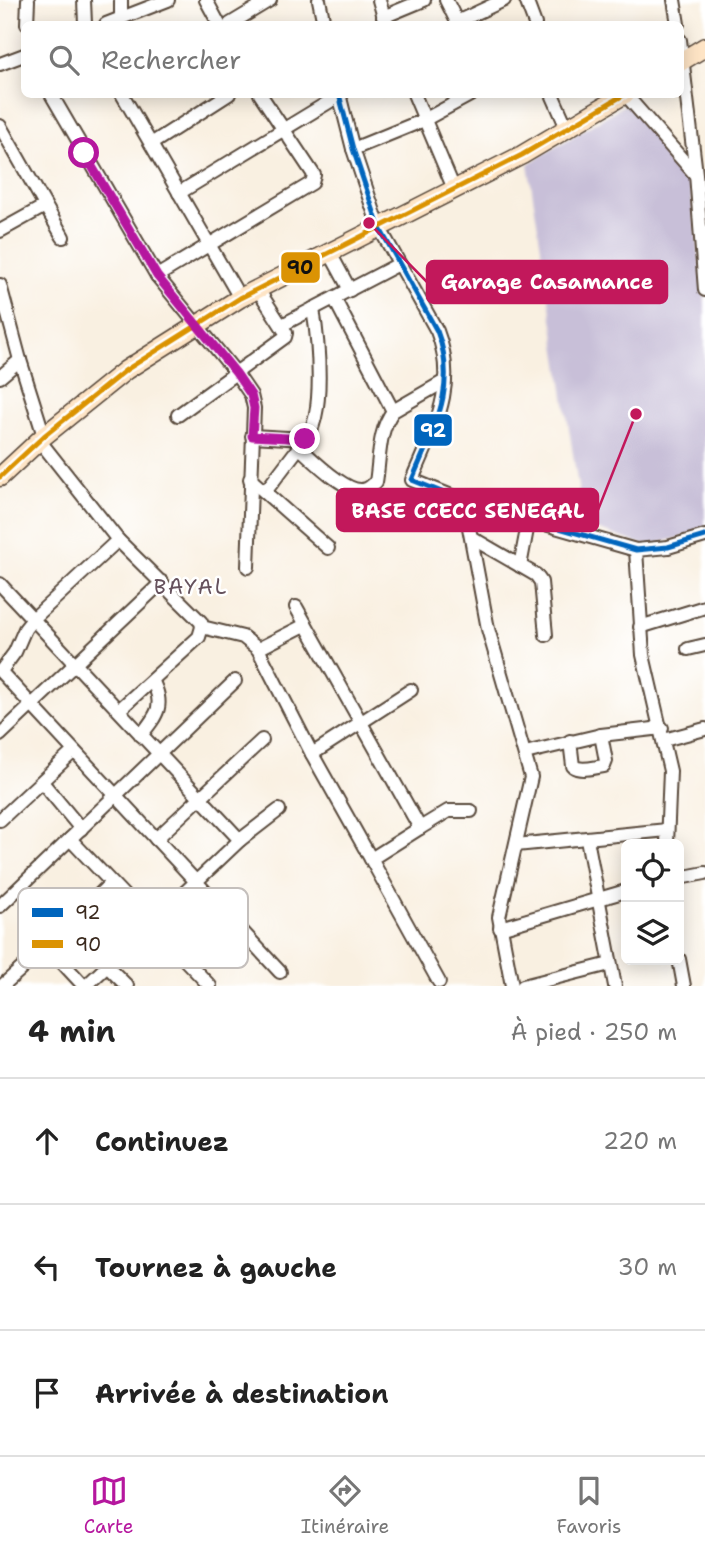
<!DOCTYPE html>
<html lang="fr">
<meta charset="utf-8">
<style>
:root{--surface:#fff;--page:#f2f2f2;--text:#222;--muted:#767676;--line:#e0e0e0;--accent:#b5179e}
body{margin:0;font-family:"Shantell Sans",sans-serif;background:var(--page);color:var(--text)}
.controls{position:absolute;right:21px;bottom:21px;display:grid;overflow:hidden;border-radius:10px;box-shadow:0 4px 18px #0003}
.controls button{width:63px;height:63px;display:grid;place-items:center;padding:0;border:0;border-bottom:2px solid var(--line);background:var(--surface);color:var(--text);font:35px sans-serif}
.stop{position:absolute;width:21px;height:21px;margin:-16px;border:5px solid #b5179e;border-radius:50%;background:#fff}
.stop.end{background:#b5179e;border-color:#fff;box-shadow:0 2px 7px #0008}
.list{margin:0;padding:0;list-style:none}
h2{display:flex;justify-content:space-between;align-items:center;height:91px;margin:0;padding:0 28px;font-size:30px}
h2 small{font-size:23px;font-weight:400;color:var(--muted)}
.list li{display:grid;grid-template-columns:46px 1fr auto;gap:21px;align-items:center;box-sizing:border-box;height:126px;padding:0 28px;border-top:2px solid var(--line)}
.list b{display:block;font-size:26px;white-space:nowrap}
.list em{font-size:23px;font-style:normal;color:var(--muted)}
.icon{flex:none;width:38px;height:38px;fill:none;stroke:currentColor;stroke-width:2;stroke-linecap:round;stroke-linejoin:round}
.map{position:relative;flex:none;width:705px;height:986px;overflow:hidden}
.search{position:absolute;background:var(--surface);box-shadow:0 4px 18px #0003;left:21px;right:21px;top:21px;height:77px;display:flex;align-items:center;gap:18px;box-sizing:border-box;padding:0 24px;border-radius:10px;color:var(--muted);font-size:26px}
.sheet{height:469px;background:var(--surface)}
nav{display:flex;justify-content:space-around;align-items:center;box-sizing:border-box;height:98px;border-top:2px solid var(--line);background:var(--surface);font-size:19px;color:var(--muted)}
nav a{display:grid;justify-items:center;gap:4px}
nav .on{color:var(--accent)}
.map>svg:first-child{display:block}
.industrial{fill:#c8bfd8}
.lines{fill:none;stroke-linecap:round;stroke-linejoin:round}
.street-casing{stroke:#58483b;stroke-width:16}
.secondary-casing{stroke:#58483b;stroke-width:21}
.street{stroke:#fff;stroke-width:12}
.secondary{stroke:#fee4c5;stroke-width:18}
.bus-1-casing{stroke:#fff;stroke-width:10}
.bus-2-casing{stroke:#fff;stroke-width:10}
.bus-1{stroke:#0065bd;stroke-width:5}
.bus-2{stroke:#db9304;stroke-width:5}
.route{stroke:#b5179e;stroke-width:9}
.labels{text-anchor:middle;stroke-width:5;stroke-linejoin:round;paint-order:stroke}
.neighbourhood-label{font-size:21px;letter-spacing:2px;fill:#66525d;stroke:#fff}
.key{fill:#fff;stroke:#c4bfbc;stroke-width:2}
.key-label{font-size:19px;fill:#3b2a1e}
.leader{fill:none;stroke:#c2185b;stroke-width:2.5}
.callout-dot{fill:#c2185b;stroke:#fff;stroke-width:2.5}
.callout{fill:#c2185b;stroke:#c2185b;stroke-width:2.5}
.callout-label{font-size:21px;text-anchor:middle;font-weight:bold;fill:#fff}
.line-badge{stroke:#fff;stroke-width:2.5}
.badge-label{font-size:19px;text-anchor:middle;font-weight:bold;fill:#fff}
.pale-badge-label{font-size:19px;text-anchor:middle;font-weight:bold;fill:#111}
</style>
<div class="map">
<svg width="705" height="986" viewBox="0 0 705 986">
<rect width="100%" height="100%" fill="#fff"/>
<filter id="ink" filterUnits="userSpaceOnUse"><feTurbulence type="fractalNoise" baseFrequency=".0143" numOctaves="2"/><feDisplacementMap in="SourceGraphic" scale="14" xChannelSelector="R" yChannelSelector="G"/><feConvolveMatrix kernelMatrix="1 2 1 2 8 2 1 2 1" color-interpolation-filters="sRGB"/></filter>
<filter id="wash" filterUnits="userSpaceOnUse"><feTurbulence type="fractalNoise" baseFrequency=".00686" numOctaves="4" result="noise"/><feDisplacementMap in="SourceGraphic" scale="28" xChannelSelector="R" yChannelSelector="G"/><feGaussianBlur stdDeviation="1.57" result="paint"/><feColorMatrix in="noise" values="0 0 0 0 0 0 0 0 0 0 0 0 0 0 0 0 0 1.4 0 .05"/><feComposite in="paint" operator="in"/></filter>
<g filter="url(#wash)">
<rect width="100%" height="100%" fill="#f9f0e1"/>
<!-- industrial -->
<polygon class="industrial" points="629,102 689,172 705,302 705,531 647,546 584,525 528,164"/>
</g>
<g filter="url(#ink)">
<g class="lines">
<defs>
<g id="street">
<polyline points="84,0 85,24"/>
<polyline points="206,0 219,24"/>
<polyline points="319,0 324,24"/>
<polyline points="379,0 386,24"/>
<polyline points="446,0 458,24"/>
<polyline points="526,0 535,24"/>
<polyline points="674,0 678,24"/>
<polyline points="383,17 424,0"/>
<polyline points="121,19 121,0"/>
<polyline points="457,22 504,0"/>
<polyline points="27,24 28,0"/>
<polyline points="106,24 168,0"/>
<polyline points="230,24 270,0"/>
<polyline points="680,40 696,174 705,290"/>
<polyline points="0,64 24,55"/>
<polyline points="51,94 157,276 236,373 251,395 254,408 248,567"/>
<polyline points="122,94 240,298"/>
<path d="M 339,94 L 353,149 L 379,227 L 437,331 C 459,387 433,429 412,480 L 464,501 L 636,550 L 668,547 L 705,536"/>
<polyline points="414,94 454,189"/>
<polyline points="552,94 567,128"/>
<polyline points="625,94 695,174"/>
<polyline points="0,126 63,237"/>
<polyline points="151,144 229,94"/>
<polyline points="353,149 424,120 472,94"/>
<polyline points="179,193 342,94"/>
<polyline points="0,231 45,206"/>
<polyline points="330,253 350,290"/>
<polyline points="157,276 312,183 314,175 260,94"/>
<polyline points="0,285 20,360 44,436"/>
<polyline points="334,298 393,411"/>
<polyline points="282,325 399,264"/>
<polyline points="0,377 20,360"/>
<polyline points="178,415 285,337 286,333 257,288"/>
<path d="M 252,436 L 305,439 C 326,418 318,338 313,309"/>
<polyline points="39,440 118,540 201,622 202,627 243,637 258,649 312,754 371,859 420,828 296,607"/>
<path d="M 299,447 C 312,459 348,496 366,489 C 370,488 373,484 376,482 C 380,458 378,431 393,411 L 445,381"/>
<polyline points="250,479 328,548"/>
<polyline points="265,492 303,442"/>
<polyline points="464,501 488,629 531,777 499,917 512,986"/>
<polyline points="472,538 536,575 541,582 546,635"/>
<polyline points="636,550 643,655 670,771 667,844"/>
<polyline points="520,566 529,519"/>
<polyline points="0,584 240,840 279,810"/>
<polyline points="640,627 705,607"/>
<polyline points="258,649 305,625"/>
<polyline points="688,649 705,645"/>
<polyline points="0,671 280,972"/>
<polyline points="1,671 15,652 25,629 33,619 118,540"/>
<polyline points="119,710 199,637 202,627"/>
<polyline points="0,735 162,582"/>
<path d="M 141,735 C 158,714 165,705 152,680"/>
<polyline points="664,740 705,729"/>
<path d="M 570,741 L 573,766 C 581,772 594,767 604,766 L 606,761 L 601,735"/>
<polyline points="525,753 601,735 662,728"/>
<polyline points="312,754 411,690"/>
<polyline points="42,782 81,829"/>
<polyline points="0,820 74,751"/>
<polyline points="420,828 448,811 471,811"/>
<polyline points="70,839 210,986"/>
<polyline points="156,839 262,740"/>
<polyline points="587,839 615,986"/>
<polyline points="516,845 667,830"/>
<polyline points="371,859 439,982"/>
<polyline points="679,878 705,873"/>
<polyline points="0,906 235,681"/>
<polyline points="500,928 626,891"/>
<polyline points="47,946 84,986"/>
<polyline points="679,959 684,986"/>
<polyline points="107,966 127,986"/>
<polyline points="2,986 47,946 111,883"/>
<polyline points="86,986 240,840"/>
<polyline points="523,986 610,964"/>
</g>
<g id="secondary">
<polyline points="680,62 705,47"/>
<polyline points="0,477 44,436 126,370 240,298 522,155 625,94"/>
</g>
</defs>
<!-- street casing -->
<use href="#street" class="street-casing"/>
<!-- secondary casing -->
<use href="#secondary" class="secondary-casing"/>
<!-- street -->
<use href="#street" class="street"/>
<!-- secondary -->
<use href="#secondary" class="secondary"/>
<defs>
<path id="bus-1" d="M 339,94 L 353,149 L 379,227 L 437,331 C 459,387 433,429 412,480 L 464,501 L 636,550 L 668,547 L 705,536"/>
<polyline id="bus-2" points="0,477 44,436 126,370 240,298 522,155 625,94"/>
</defs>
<!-- bus-1 casing -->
<use href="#bus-1" class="bus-1-casing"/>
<!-- bus-2 casing -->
<use href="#bus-2" class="bus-2-casing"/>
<!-- bus-1 -->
<use href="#bus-1" class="bus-1"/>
<!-- bus-2 -->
<use href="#bus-2" class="bus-2"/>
</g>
</g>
<g class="lines" filter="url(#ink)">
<!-- route -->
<polyline class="route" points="84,153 157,276 236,373 251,395 254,408 252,436 305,439"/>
</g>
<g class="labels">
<!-- neighbourhood labels -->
<g class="neighbourhood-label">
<text x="191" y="594">BAYAL</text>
</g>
</g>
<!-- legend -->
<rect x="18" y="888" width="230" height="80" rx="10" class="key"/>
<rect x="32" y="908" width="31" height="9" fill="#0065bd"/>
<rect x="32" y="940" width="31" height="8" fill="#db9304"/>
<g class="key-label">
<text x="75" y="919">92</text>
<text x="75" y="951">90</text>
</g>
<!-- callouts -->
<path class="leader" d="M369 223L427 282M636 414L598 510"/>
<g class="callout-dot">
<circle cx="369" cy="223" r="7"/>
<circle cx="636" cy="414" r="7"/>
</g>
<g class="callout">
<rect x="427" y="261" width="240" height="42" rx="7"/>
<rect x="337" y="489" width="261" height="42" rx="7"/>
</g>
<g class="callout-label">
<text x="547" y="289">Garage Casamance</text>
<text x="468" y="518">BASE CCECC SENEGAL</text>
</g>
<g class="line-badge">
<rect x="280" y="251" width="41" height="33" rx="7" fill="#db9304"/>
<rect x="413" y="413" width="40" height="34" rx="7" fill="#0065bd"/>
</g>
<g class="badge-label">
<text x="433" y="437">92</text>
</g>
<g class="pale-badge-label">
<text x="300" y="274">90</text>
</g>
</svg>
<div class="controls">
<button><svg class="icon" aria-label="locate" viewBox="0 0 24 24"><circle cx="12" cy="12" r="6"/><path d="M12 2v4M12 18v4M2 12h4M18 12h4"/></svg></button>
<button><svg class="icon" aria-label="layers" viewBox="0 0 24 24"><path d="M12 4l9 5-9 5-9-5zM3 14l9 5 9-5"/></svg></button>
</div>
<div class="stop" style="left:84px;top:153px"></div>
<div class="stop end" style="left:305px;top:439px"></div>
<div class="search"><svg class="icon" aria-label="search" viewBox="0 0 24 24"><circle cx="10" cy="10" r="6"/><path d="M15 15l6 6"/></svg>Rechercher</div>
</div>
<section class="sheet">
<h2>4 min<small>À pied · 250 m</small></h2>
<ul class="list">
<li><svg class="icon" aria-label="ahead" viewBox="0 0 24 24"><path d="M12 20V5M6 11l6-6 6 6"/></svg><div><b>Continuez</b></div><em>220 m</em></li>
<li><svg class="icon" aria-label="left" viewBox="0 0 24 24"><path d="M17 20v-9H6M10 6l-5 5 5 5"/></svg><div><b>Tournez à gauche</b></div><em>30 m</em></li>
<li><svg class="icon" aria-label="arrive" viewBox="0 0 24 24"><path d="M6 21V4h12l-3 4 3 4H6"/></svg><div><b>Arrivée à destination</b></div></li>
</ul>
</section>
<nav>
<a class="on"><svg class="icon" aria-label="map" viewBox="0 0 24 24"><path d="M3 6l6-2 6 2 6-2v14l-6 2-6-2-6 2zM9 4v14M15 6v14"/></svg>Carte</a>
<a><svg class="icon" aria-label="directions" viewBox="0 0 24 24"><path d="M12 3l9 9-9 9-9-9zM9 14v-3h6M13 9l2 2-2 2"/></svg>Itinéraire</a>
<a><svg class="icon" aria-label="saved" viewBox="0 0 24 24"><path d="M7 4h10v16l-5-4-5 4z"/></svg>Favoris</a>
</nav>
